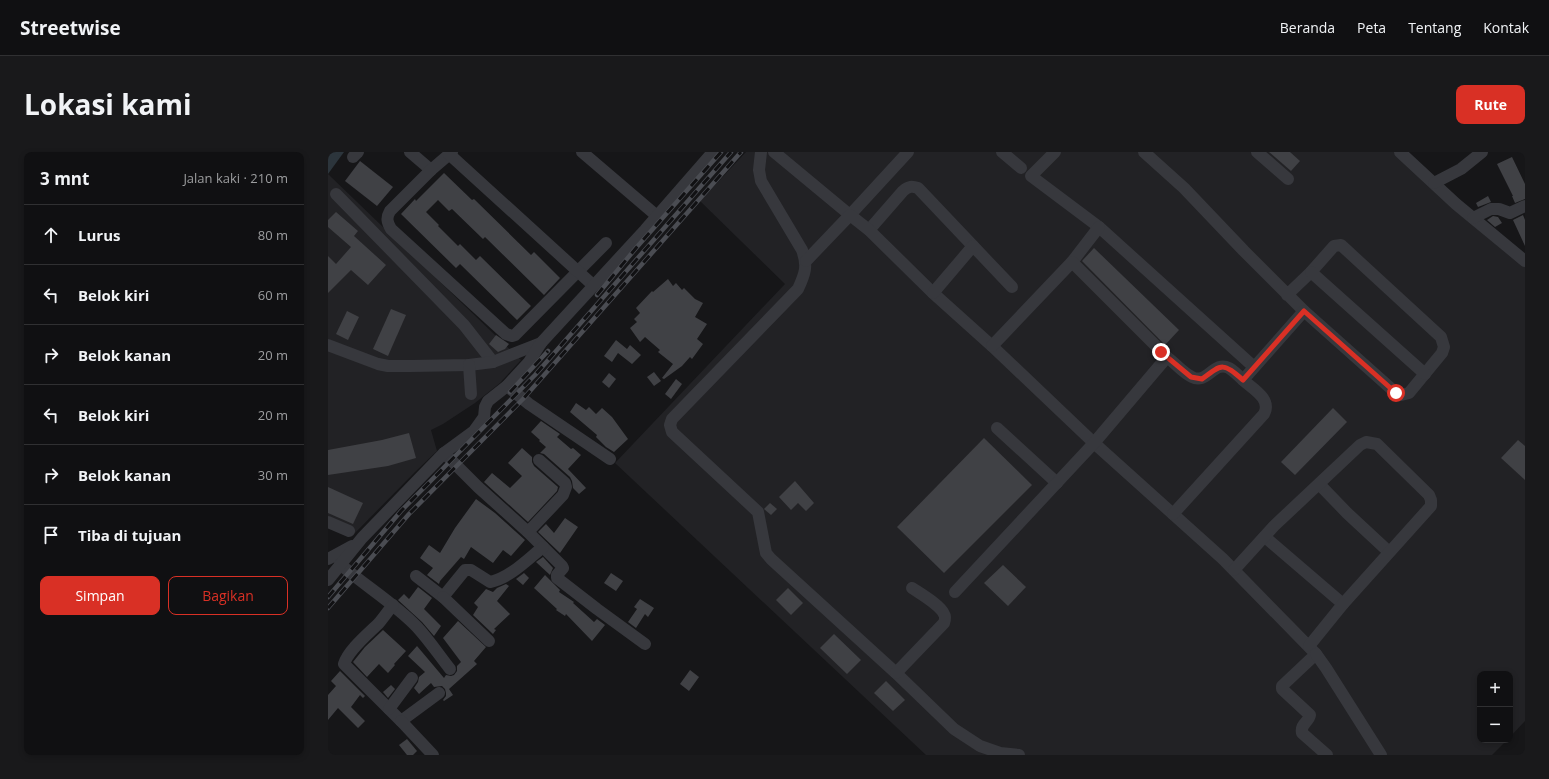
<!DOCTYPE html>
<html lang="id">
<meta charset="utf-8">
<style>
:root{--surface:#101012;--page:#19191b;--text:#f1f3f6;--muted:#9c9d9f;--line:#303032;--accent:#d93025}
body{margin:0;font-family:"Open Sans",sans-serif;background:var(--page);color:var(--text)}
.controls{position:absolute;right:12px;bottom:12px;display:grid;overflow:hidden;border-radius:8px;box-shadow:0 2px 6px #0003}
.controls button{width:36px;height:36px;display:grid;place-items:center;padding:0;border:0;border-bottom:1px solid var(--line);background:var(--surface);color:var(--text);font:20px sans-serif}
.stop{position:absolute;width:12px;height:12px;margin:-9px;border:3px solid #d93025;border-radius:50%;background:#fff}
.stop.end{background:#d93025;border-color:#fff;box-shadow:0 1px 4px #0008}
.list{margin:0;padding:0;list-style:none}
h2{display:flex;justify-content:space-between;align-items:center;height:52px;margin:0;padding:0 16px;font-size:17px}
h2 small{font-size:13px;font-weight:400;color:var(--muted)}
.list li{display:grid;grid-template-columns:26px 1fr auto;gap:12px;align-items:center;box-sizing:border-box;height:60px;padding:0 16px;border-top:1px solid var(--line)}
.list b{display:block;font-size:15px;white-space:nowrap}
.list em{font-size:13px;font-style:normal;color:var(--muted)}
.actions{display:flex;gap:8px;padding:12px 16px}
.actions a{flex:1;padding:9px 0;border:1px solid var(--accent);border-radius:8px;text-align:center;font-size:14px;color:var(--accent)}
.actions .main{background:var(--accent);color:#fff}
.icon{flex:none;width:22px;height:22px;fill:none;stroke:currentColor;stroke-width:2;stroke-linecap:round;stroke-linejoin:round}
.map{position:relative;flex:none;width:1197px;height:603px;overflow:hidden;border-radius:8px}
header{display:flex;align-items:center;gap:24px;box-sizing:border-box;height:56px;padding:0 20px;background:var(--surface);border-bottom:1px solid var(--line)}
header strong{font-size:19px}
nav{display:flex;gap:22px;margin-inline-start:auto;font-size:14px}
.intro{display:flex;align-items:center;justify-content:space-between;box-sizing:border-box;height:96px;padding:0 24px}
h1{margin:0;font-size:28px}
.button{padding:10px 18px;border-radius:8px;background:var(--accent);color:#fff;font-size:14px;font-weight:700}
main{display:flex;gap:24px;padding:0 24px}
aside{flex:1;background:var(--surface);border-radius:8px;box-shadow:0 2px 6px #0003}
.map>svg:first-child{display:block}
.built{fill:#222225}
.water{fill:#2c353c}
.building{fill:#404145}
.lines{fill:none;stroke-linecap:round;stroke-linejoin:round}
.minor{stroke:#37383d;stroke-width:12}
.rail-casing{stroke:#4a4c52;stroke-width:4.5}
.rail{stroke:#111113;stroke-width:3;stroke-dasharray:9;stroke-linecap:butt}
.route{stroke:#d93025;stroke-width:5}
</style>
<header>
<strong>Streetwise</strong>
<nav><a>Beranda</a><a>Peta</a><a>Tentang</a><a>Kontak</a></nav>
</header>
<div class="intro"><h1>Lokasi kami</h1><a class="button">Rute</a></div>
<main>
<aside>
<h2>3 mnt<small>Jalan kaki · 210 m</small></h2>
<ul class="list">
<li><svg class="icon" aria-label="ahead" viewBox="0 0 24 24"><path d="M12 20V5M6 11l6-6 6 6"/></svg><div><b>Lurus</b></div><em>80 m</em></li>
<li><svg class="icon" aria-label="left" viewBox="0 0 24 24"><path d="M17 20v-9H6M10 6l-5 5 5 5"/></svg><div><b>Belok kiri</b></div><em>60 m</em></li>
<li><svg class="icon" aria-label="right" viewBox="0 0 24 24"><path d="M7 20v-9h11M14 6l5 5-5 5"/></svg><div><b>Belok kanan</b></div><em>20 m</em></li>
<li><svg class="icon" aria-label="left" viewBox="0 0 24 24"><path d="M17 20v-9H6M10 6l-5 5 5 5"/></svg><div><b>Belok kiri</b></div><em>20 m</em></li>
<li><svg class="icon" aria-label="right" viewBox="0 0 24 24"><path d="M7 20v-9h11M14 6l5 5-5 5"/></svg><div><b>Belok kanan</b></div><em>30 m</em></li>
<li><svg class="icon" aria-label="arrive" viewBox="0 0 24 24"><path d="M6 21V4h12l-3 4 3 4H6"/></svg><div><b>Tiba di tujuan</b></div></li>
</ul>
<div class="actions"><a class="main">Simpan</a><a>Bagikan</a></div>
</aside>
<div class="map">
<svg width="1197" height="603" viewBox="0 0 1197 603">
<rect width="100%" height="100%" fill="#161618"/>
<!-- built -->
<g class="built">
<polygon points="418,0 1074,0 1197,110 1197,569 1182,585 1182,522 1152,522 1152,588 1179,588 1164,603 598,603 287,311 457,132 372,49"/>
<polygon points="0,22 193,208 172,231 147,251 115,272 103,278 109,299 87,320 25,383 0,372"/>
</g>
<!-- water -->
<polygon class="water" points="0,0 16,0 0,22"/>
<!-- building -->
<g class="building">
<polygon points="941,0 962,0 972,9 963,19"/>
<polygon points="1184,5 1197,32 1197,47 1187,51 1184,44 1185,44 1169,12"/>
<polygon points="32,9 65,35 49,54 17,29"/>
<polygon points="116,21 144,48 146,47 203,103 206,100 232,126 216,143 157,85 155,87 124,57 121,59 110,48 98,60 111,73 110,74 130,94 132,92 148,108 152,104 203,154 189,168 132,112 128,116 73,62 87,47 88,49"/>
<polygon points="1160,44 1163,50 1150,55 1148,51"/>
<polygon points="8,60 30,79 26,84 58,113 40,133 23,118 0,141 0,104 8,112 23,95 0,75 0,68"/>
<polygon points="1195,63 1197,68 1197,94 1185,68"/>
<polygon points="1165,64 1170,65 1174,71 1167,75 1159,68"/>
<polygon points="766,96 851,178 837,193 754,109"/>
<polygon points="340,127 345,134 348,131 354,138 356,136 367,147 375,151 367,165 379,172 369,187 375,192 364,207 362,205 354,214 336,227 334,226 345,212 330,200 332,198 317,185 312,190 302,176 309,170 306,167 312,161 308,156 324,139 325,140"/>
<polygon points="63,157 78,163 60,204 45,197"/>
<polygon points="19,159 31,165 20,188 8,182"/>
<polygon points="168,183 181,192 177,197 170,200 161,192"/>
<polygon points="288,188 299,197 302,193 313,203 304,212 290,201 284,210 276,204"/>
<polygon points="326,220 333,229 326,234 319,225"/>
<polygon points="281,221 288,227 281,236 274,230"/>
<polygon points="348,227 354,232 343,247 337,242"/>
<polygon points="248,251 258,258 261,255 268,262 274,256 284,265 300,287 286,300 278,295 268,285 269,283 242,260"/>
<polygon points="1005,256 1019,270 967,323 953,310"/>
<polygon points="213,269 232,282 229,285 243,297 245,296 253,303 240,317 258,336 251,342 245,336 244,329 242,325 216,302 212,301 218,295 211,289 212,288 203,280"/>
<polygon points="81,281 88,306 60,314 0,323 0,298 54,288"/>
<polygon points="656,286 704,333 616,421 569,375"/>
<polygon points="1190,288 1197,294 1197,328 1173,306"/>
<polygon points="194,296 204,305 204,310 206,314 230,335 229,339 200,370 156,330 164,321 182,336 194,324 180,311"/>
<polygon points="467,329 486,351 478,359 470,351 463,358 451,345"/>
<polygon points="0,335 35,351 25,372 0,361"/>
<polygon points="148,347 167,361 197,388 183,404 175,398 165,411 143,395 136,407 133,405 112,429 111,432 99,423 105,416 92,406 101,393 112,401 127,376"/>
<polygon points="442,351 449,357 443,363 436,357"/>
<polygon points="237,366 250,375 232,401 210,380 218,372 226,381"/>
<polygon points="215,405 225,416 222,423 208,410"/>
<polygon points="675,413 698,435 680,454 656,431"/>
<polygon points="196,421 201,426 195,433 188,427"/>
<polygon points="283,421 295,429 288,439 276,431"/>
<polygon points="217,423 232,438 231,440 246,450 245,451 266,470 269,467 277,473 264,489 238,462 237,464 228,458 229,457 206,436"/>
<polygon points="178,432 181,434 169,449 182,462 166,477 168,478 165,482 145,463 150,455 146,451 158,437 165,440 169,436"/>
<polygon points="90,435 104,446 96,457 113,474 106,484 94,470 70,448 76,442 81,447"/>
<polygon points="460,436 475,451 463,463 448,448"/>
<polygon points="312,447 326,456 320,465 317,462 308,476 300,470 309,457 306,455"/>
<polygon points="130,469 158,495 146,509 149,512 121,537 125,543 116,549 115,548 118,544 118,541 117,537 114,534 106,535 103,531 91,542 86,536 90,530 91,525 97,520 80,504 89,494 116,526 118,523 123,524 126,523 129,519 129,514 133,510 115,486"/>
<polygon points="55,478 78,499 66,512 67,513 60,521 51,512 39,525 25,510 37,495"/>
<polygon points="506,482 533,508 519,522 492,496"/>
<polygon points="362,518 371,525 361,539 352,532"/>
<polygon points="12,519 37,544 35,546 32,543 23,555 37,569 30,576 10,556 0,568 0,543 8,534 3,529"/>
<polygon points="558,529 577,548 565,559 546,541"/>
<polygon points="63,533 67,537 60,546 55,540"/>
<polygon points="79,587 89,599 85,603 79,603 71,593"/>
</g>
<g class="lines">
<!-- minor -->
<g class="minor">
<polyline points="82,0 103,18"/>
<path d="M 124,0 L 103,18 L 62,59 C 58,66 59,70 63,77 L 178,182 L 184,184 L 187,183 L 278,91"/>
<polyline points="254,0 329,64"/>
<path d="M 433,0 L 431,18 L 433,29 L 474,98 C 480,114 477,122 470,137 L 344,267 L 342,273 L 344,280 L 430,360 L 437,396 L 438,401 L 443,407 L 568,521 L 626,577 L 652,594 L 672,601 L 691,603"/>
<polyline points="446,0 522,63 580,0"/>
<polyline points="674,0 693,16"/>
<polyline points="727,0 703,24 771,75 926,215"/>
<polyline points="816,0 856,36 916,99 976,159 1068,241 1073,243 1081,241 1114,201 1116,195 1113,185 1013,93 1006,94 983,120 959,143"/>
<polyline points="929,0 960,27"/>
<polyline points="1072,0 1128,52 1197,109"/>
<polyline points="121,2 266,134"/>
<polyline points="25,5 30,0"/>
<polyline points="1106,31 1133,17 1154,0"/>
<polyline points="8,42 136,173 165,210"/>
<polyline points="1145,66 1163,57 1171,57 1182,61 1197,54"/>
<path d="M 541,78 L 575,39 C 581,34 584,34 590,36 L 645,94"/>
<path d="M 478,109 L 522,63 L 541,78 L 605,141 L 664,194 L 766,291 L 895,407 L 988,502 L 954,534 L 954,537 L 982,563 C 981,570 972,572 974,581 L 999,603"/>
<polyline points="744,110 771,75"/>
<polyline points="983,120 1097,222"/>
<polyline points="605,141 645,94 684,135"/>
<polyline points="0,193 50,212 60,214 83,214 141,213 165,210 213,191"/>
<path d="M 839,205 C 847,211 855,221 864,225 C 879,233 886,208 901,216 C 906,219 911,224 915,228"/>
<polyline points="141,213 143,242"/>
<polyline points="179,234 201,252 282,307"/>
<polyline points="669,276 729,331"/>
<polyline points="116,301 150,335 200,380 234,414 235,416 229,423 229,426 269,457 317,492"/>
<polyline points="991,332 1019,361 1061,400"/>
<path d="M 845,362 L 936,262 C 944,247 925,237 915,228 L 976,159"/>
<polyline points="0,370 21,379"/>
<polyline points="200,380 235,343 238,335 237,331 211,308"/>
<polyline points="937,385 1015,452"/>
<polyline points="0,407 24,394"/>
<path d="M 12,412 C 37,434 66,451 89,475 C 101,488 111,503 122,517"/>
<polyline points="906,418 946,374 1032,293 1038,290 1049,292 1101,343 1103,348 1103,354 1015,452 981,494"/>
<path d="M 88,424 L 115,445 L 137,418 L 143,418 L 162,430 C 182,426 200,407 215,395"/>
<polyline points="0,428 34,386 116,301 146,279 156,265 157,255 160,249 179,234 201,210 213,191 317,78 385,0"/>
<polyline points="627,440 766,291 839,205 744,110 664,194"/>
<polyline points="115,445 161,489"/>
<path d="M 65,453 C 60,459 56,465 51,471 C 41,481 20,498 16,512 L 73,569 L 111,541"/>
<polyline points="988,502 998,516 1053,603"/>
<path d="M 568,521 L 616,471 C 617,468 618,465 616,462 C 612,453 593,442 584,436"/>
<polyline points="61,557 84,526"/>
<polyline points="73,569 105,603"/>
</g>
<defs>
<g id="rail">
<polyline points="269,143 308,96 393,0"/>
<polyline points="182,240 220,199"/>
<polyline points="0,445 73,359 207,223 403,0"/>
<polyline points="0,456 81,362 195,247 413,0"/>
</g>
</defs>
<!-- rail casing -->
<use href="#rail" class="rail-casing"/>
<!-- rail -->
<use href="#rail" class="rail"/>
</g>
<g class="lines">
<!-- route -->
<path class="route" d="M 833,200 L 863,225 L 874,227 C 895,211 895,211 915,228 L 976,159 L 1068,241"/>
</g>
</svg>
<div class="controls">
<button>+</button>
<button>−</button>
</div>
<div class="stop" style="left:1068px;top:241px"></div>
<div class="stop end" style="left:833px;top:200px"></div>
</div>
</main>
